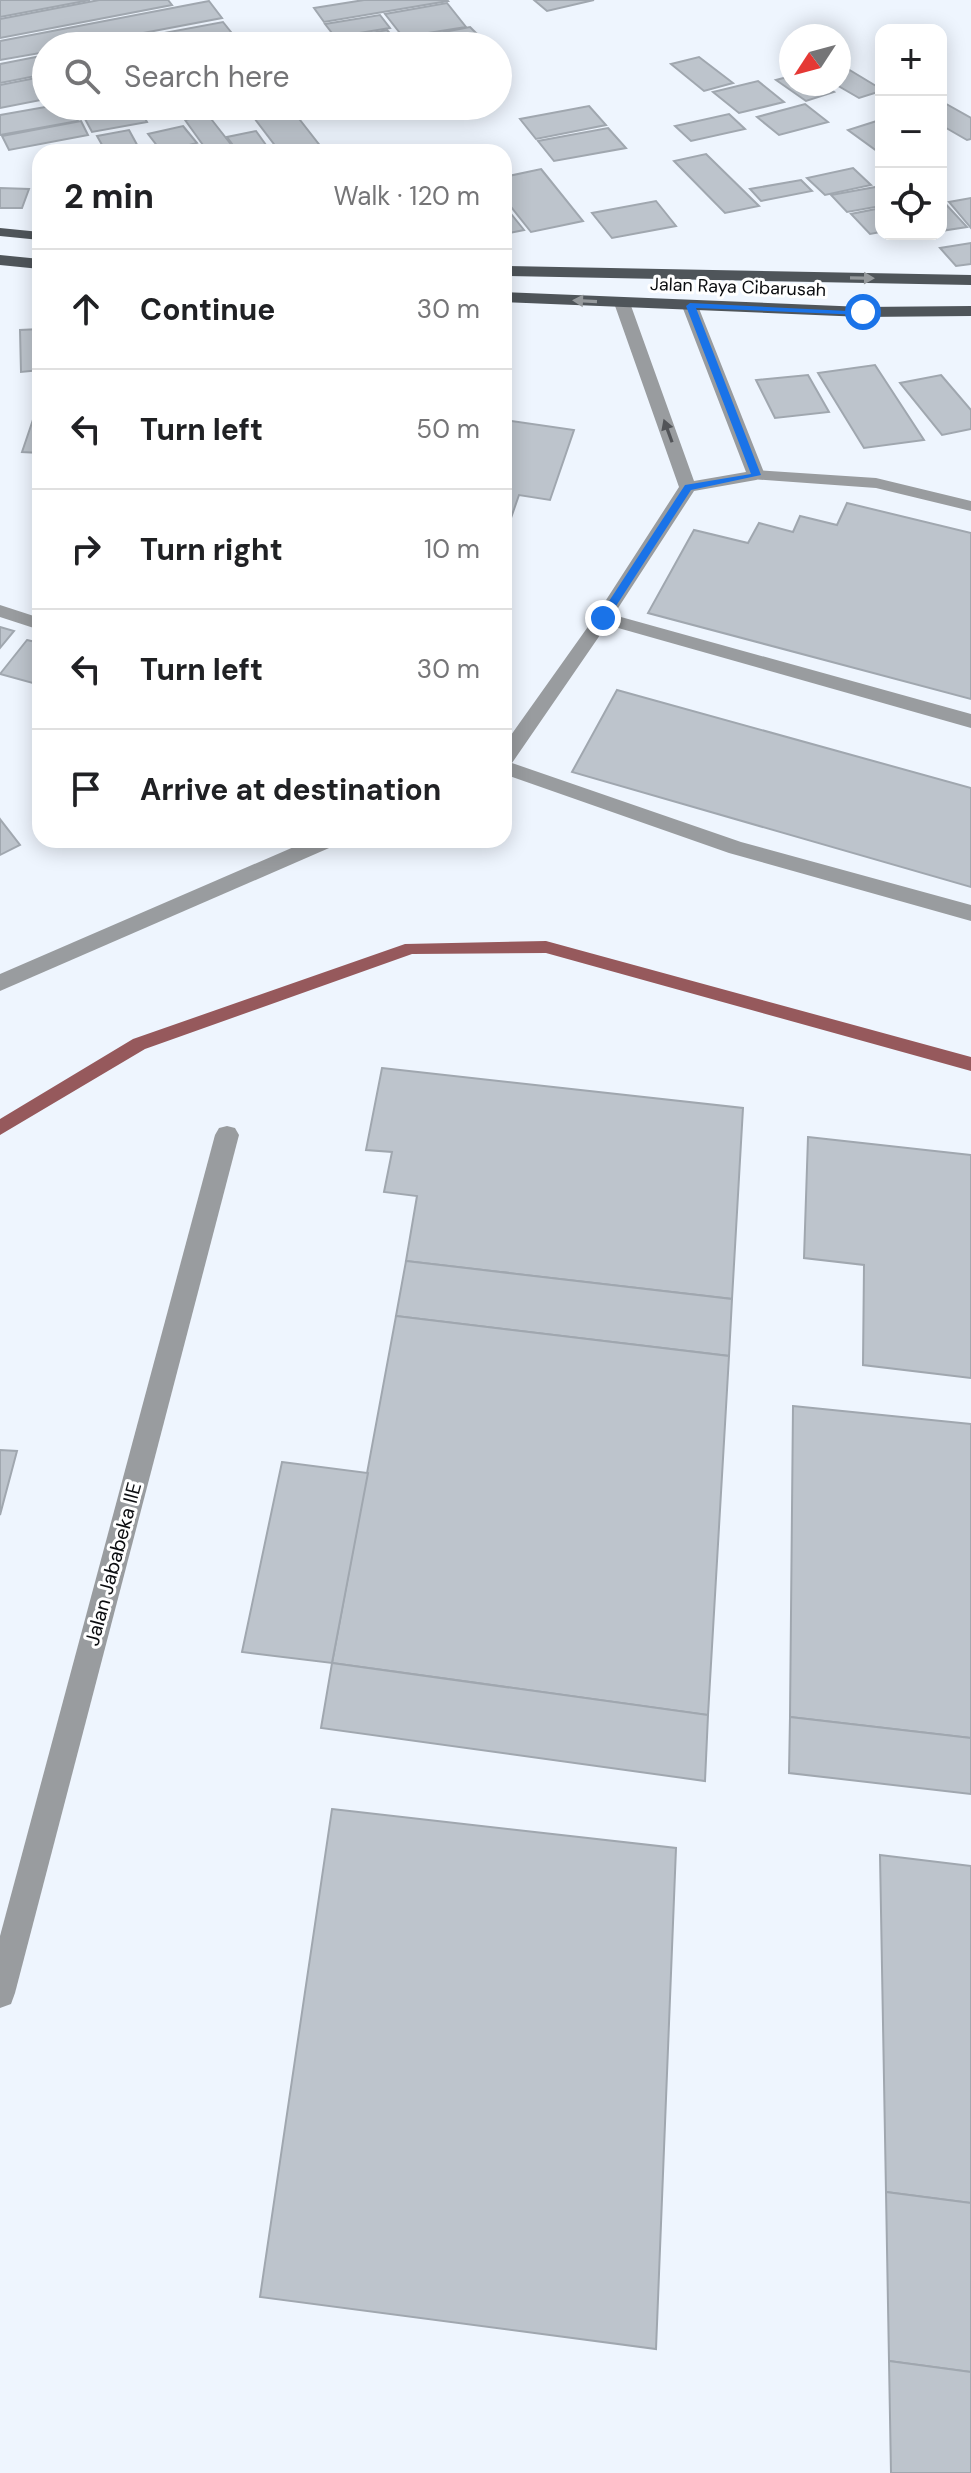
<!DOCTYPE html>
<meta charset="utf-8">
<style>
:root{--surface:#fff;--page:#f2f2f2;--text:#202124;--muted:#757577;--line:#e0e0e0}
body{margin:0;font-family:"DM Sans",sans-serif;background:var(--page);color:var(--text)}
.controls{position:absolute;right:24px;top:24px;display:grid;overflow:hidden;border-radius:16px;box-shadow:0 4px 20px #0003}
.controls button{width:72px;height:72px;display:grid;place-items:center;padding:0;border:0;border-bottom:2px solid var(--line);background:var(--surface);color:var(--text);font:40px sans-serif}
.compass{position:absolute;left:779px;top:24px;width:72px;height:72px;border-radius:50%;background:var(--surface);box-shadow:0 4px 20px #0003;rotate:234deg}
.stop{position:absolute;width:24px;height:24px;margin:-18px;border:6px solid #1a73e8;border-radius:50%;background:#fff}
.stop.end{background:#1a73e8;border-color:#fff;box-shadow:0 2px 8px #0008}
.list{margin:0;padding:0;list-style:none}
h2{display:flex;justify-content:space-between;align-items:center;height:104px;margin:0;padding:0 32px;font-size:34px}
h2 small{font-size:26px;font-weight:400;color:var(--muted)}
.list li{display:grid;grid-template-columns:52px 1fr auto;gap:24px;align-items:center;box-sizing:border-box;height:120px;padding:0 32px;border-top:2px solid var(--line)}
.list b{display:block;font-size:30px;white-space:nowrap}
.list em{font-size:26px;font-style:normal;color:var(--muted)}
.icon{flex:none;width:44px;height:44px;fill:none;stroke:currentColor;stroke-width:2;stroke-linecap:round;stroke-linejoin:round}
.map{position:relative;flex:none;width:971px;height:2473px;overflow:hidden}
.search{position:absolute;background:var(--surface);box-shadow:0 4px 20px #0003;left:32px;top:32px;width:480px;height:88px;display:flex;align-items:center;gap:20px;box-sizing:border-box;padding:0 28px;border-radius:44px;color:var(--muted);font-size:30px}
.panel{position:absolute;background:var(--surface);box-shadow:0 4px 20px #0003;left:32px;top:144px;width:480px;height:704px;border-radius:24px}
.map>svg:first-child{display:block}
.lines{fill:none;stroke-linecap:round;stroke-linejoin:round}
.stream{fill:#96595c;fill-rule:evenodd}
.building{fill:#bdc4cc;stroke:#a0a7af;stroke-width:2}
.lane{fill:#999c9f;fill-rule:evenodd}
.street{fill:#999c9f;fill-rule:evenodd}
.primary{fill:#4f555a;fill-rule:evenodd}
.oneway{fill:#95999c}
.oneway2{fill:#525458}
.route{fill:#1a73e8}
.labels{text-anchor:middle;stroke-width:6;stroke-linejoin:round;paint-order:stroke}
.far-street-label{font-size:18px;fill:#0b0d10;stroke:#fff}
.street-label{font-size:20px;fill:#0b0d10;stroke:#fff}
</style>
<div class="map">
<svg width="971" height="2473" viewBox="0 0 971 2473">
<rect width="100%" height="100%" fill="#eef5fe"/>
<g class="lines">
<!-- stream -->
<polygon class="stream" points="546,941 971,1057 971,1071 546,953 412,954 145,1049 0,1135 0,1119 133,1039 405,944"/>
</g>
<!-- building -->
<g class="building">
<polygon points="0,0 90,0 0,17"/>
<polygon points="99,0 168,0 172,5 0,38 0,19"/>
<polygon points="364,0 447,0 448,1 324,22 314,8"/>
<polygon points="534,0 594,0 547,11"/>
<polygon points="209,1 222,18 75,46 46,46 46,52 0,60 0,41"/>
<polygon points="447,3 466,27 403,37 385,14"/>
<polygon points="380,15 390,28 335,37 325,24"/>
<polygon points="223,22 235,37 190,46 94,46"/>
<polygon points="470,27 484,41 460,46 414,46 407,39"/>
<polygon points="387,30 401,46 331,46 327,41"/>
<polygon points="46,55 46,74 0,83 0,64"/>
<polygon points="699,57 733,83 704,91 671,64"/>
<polygon points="843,66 881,89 881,91 859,98 835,84 839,84 839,68"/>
<polygon points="46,76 46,99 0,108 0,85"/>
<polygon points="791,76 791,84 822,84 834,92 806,101 776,80"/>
<polygon points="758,81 784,102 739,113 713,92"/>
<polygon points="941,101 971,118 971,139 967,140 941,125"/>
<polygon points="805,104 828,122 779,135 757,117"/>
<polygon points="51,106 70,106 78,121 0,135 0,115"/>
<polygon points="78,106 138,106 147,122 92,132"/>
<polygon points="144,106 171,106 176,114 152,118"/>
<polygon points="176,106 208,106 211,110 183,116"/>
<polygon points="245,106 289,106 325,152 280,152"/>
<polygon points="589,106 606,125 536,139 520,119"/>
<polygon points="729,114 745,129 691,141 675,126"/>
<polygon points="208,115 233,147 208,152 185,120"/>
<polygon points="880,120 881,121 881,154 848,130"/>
<polygon points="81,121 88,135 9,150 2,136"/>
<polygon points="183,126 197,143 162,152 148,134"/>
<polygon points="608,128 626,148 554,161 538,141"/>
<polygon points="129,130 141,152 106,152 97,136"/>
<polygon points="256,131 271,152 238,152 227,137"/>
<polygon points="706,154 759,206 725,213 674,161"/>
<polygon points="853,168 871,185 825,195 807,178"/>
<polygon points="541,169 583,221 531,232 504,198 504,177"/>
<polygon points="801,180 812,191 761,201 750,189"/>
<polygon points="881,186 881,206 847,212 831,195"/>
<polygon points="0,188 29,189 22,208 0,208"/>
<polygon points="971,198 971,228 949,202"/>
<polygon points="941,199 967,227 941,231"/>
<polygon points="656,201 676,226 612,238 592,213"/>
<polygon points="504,205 524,230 504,234"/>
<polygon points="881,208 881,232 870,234 851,214"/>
<polygon points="971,243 971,264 956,266 940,248"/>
<polygon points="40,329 40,370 21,372 20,330"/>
<polygon points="875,365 924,440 864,448 818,373"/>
<polygon points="808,375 829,412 775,418 756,380"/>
<polygon points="941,375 971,410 971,429 942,435 900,383"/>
<polygon points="40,399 40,453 22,452"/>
<polygon points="504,420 574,430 550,500 519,495 504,538"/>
<polygon points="847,503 971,533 971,699 648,613 694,530 748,543 759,523 793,532 800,516 837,525"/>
<polygon points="0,627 14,631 0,648"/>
<polygon points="27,640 40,643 40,685 0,674"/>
<polygon points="617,690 971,788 971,887 572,772"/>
<polygon points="0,819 20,845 0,855"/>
<polygon points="382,1068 743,1108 732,1299 406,1261 417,1196 384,1192 392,1152 366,1150"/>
<polygon points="808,1137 971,1155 971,1378 863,1365 864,1265 804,1258"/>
<polygon points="406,1261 732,1299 729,1356 396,1316"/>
<polygon points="396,1316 729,1356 708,1715 332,1663"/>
<polygon points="793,1406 971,1424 971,1738 790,1717"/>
<polygon points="0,1450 17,1451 0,1515"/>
<polygon points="282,1462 368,1473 332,1663 242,1652"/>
<polygon points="332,1663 708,1715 705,1781 321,1728"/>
<polygon points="790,1717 971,1738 971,1794 789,1773"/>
<polygon points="332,1809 676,1848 656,2349 260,2297"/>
<polygon points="880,1855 971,1866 971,2203 886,2192"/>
<polygon points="886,2192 971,2203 971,2372 889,2361"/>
<polygon points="889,2361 971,2372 971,2473 891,2473"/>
</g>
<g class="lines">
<!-- lane -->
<g class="lane">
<polygon points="756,470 876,478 971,501 971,511 876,488 750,479 747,475"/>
<polygon points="603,612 971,714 971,728 597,622 594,618"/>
</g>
<!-- street -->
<g class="street">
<polygon points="622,298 630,303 694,481 746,472 682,306 690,301 698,306 765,475 756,480 694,491 609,622 512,763 741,842 971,905 971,921 729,853 504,774 504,745 597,614 679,487 614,303"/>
<polygon points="0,605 40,618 40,630 0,617"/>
<polygon points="310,840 339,840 336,845 0,991 0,974"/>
<polygon points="227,1126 235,1128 239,1135 15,1993 11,2004 0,2008 0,1936 215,1135 219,1128"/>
</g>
<!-- primary -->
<g class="primary">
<polygon points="0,228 40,232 40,240 0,236"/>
<polygon points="0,255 40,259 40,269 0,265"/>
<polygon points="504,266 971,275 971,285 504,276"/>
<polygon points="504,292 863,307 971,306 971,316 863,317 504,302"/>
</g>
</g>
<!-- one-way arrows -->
<defs><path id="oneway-solid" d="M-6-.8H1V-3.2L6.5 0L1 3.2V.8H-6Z" transform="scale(2)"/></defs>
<g class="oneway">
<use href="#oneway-solid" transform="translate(862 278) rotate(1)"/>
<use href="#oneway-solid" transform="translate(585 301) rotate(-177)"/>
</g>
<use class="oneway2" href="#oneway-solid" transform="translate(668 431) rotate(-110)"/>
<!-- route -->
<polygon class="route" points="690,303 868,312 863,315 696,308 761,475 691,490 607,620 600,620 598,618 685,485 751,474 686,306"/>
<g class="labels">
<!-- far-street labels -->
<g class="far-street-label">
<text transform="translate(738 287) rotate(2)" y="6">Jalan Raya Cibarusah</text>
</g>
<!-- street labels -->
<g class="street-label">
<text transform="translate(113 1564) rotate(-75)" y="7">Jalan Jababeka IIE</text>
</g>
</g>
</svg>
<div class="controls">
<button>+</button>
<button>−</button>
<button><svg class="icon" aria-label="locate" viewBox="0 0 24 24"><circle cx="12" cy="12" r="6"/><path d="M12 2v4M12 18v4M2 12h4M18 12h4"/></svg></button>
</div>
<svg class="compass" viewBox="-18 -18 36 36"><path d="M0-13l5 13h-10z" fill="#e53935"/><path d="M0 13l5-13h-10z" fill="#757577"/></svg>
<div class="stop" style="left:863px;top:312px"></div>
<div class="stop end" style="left:603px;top:618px"></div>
<div class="search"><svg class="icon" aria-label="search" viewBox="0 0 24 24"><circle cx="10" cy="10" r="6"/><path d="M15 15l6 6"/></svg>Search here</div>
<section class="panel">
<h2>2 min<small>Walk · 120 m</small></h2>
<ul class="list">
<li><svg class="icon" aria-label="ahead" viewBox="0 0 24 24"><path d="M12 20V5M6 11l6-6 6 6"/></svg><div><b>Continue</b></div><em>30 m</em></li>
<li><svg class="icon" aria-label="left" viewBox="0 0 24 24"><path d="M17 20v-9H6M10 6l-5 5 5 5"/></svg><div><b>Turn left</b></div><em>50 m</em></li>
<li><svg class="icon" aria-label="right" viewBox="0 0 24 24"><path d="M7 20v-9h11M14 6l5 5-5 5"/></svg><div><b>Turn right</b></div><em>10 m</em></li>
<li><svg class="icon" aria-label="left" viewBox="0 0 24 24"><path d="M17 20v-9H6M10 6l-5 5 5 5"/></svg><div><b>Turn left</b></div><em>30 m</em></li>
<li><svg class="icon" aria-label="arrive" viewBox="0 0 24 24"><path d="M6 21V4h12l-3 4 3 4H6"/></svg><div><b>Arrive at destination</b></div></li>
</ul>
</section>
</div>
